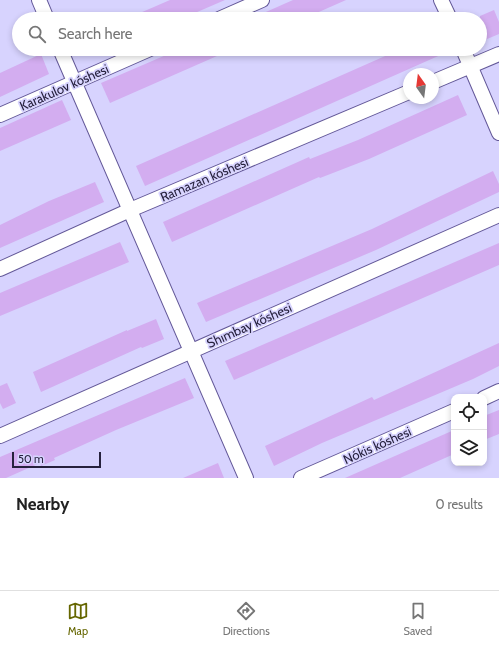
<!DOCTYPE html>
<meta charset="utf-8">
<style>
:root{--surface:#fff;--page:#f6f6f6;--text:#222;--muted:#767676;--line:#e0e0e0;--accent:#656600}
body{margin:0;font-family:Cabin,sans-serif;background:var(--page);color:var(--text)}
.controls{position:absolute;right:12px;bottom:12px;display:grid;overflow:hidden;border-radius:8px;box-shadow:0 2px 6px #0003}
.controls button{width:36px;height:36px;display:grid;place-items:center;padding:0;border:0;border-bottom:1px solid var(--line);background:var(--surface);color:var(--text);font:20px sans-serif}
.compass{position:absolute;left:403px;top:68px;width:36px;height:36px;border-radius:50%;background:var(--surface);box-shadow:0 2px 6px #0003;rotate:346deg}
.scale{position:absolute;left:12px;bottom:10px;width:89px;box-sizing:border-box;padding-left:4px;border:2px solid #26213d;border-top:0;font-size:11px;line-height:14px;white-space:nowrap;color:#26213d;-webkit-text-stroke:3px #d7d3fe;paint-order:stroke}
.list{margin:0;padding:0;list-style:none}
h2{display:flex;justify-content:space-between;align-items:center;height:52px;margin:0;padding:0 16px;font-size:17px}
h2 small{font-size:13px;font-weight:400;color:var(--muted)}
.icon{flex:none;width:22px;height:22px;fill:none;stroke:currentColor;stroke-width:2;stroke-linecap:round;stroke-linejoin:round}
.map{position:relative;flex:none;width:499px;height:478px;overflow:hidden}
.search{position:absolute;background:var(--surface);box-shadow:0 2px 6px #0003;left:12px;right:12px;top:12px;height:44px;display:flex;align-items:center;gap:10px;box-sizing:border-box;padding:0 14px;border-radius:22px;color:var(--muted);font-size:15px}
.sheet{height:112px;background:var(--surface)}
nav{display:flex;justify-content:space-around;align-items:center;box-sizing:border-box;height:56px;border-top:1px solid var(--line);background:var(--surface);font-size:11px;color:var(--muted)}
nav a{display:grid;justify-items:center;gap:2px}
nav .on{color:var(--accent)}
.map>svg:first-child{display:block}
.building{fill:#d3adf0}
.lines{fill:none;stroke-linecap:round;stroke-linejoin:round}
.street-casing{stroke:#635898;stroke-width:16}
.street{stroke:#fff;stroke-width:14}
.labels{text-anchor:middle;stroke-width:3.5;stroke-linejoin:round;paint-order:stroke}
.street-label{font-size:13px;fill:#26213d;stroke:#d7d3fe}
</style>
<div class="map">
<svg width="499" height="478" viewBox="0 0 499 478">
<rect width="100%" height="100%" fill="#d7d3fe"/>
<!-- building -->
<g class="building">
<polygon points="170,0 225,0 181,19 126,19"/>
<polygon points="293,0 346,0 303,19 250,19"/>
<polygon points="494,10 499,22 499,34 480,42 480,16"/>
<polygon points="180,49 233,49 110,103 101,83"/>
<polygon points="401,49 454,49 145,186 136,166"/>
<polygon points="41,54 49,74 0,97 0,73"/>
<polygon points="458,95 467,115 369,159 320,178 319,177 172,242 163,222 309,157 310,159 358,140"/>
<polygon points="62,100 71,120 0,151 0,128"/>
<polygon points="493,171 499,184 499,192 376,250 206,322 197,303 372,229"/>
<polygon points="95,182 104,202 0,248 0,225 49,201"/>
<polygon points="120,242 129,262 0,316 0,293"/>
<polygon points="499,243 499,265 234,380 225,361"/>
<polygon points="156,319 164,339 142,348 141,347 41,392 33,372 127,330 127,331"/>
<polygon points="499,343 499,366 473,379 322,443 274,466 265,446 372,397 374,400"/>
<polygon points="185,378 194,398 116,430 54,458 55,460 41,466 40,463 6,478 0,478 0,457"/>
<polygon points="7,383 16,403 3,409 0,403 0,386"/>
<polygon points="499,410 499,434 484,440 484,416"/>
<polygon points="454,430 454,454 400,478 345,478"/>
<polygon points="218,463 224,478 183,478"/>
</g>
<g class="lines">
<defs>
<g id="street">
<polyline points="39,0 47,19"/>
<polyline points="441,0 450,19"/>
<polyline points="219,19 262,0"/>
<polyline points="60,49 246,478"/>
<polyline points="463,49 499,133"/>
<polyline points="433,82 499,54"/>
<polyline points="0,115 150,49"/>
<polyline points="0,269 130,210 409,92"/>
<polyline points="484,398 499,391"/>
<polyline points="0,436 499,215"/>
<polyline points="301,478 454,411"/>
</g>
</defs>
<!-- street casing -->
<use href="#street" class="street-casing"/>
<!-- street -->
<use href="#street" class="street"/>
</g>
<g class="labels">
<!-- street labels -->
<g class="street-label">
<text transform="translate(64 87) rotate(-24)" y="5">Karakulov kóshesi</text>
<text transform="translate(204 179) rotate(-23)" y="5">Ramazan kóshesi</text>
<text transform="translate(249 325) rotate(-24)" y="5">Shımbay kóshesi</text>
<text transform="translate(377 445) rotate(-24)" y="5">Nókis kóshesi</text>
</g>
</g>
</svg>
<div class="controls">
<button><svg class="icon" aria-label="locate" viewBox="0 0 24 24"><circle cx="12" cy="12" r="6"/><path d="M12 2v4M12 18v4M2 12h4M18 12h4"/></svg></button>
<button><svg class="icon" aria-label="layers" viewBox="0 0 24 24"><path d="M12 4l9 5-9 5-9-5zM3 14l9 5 9-5"/></svg></button>
</div>
<svg class="compass" viewBox="-18 -18 36 36"><path d="M0-13l5 13h-10z" fill="#e53935"/><path d="M0 13l5-13h-10z" fill="#767676"/></svg>
<div class="scale">50 m</div>
<div class="search"><svg class="icon" aria-label="search" viewBox="0 0 24 24"><circle cx="10" cy="10" r="6"/><path d="M15 15l6 6"/></svg>Search here</div>
</div>
<section class="sheet">
<h2>Nearby<small>0 results</small></h2>
<ul class="list">
</ul>
</section>
<nav>
<a class="on"><svg class="icon" aria-label="map" viewBox="0 0 24 24"><path d="M3 6l6-2 6 2 6-2v14l-6 2-6-2-6 2zM9 4v14M15 6v14"/></svg>Map</a>
<a><svg class="icon" aria-label="directions" viewBox="0 0 24 24"><path d="M12 3l9 9-9 9-9-9zM9 14v-3h6M13 9l2 2-2 2"/></svg>Directions</a>
<a><svg class="icon" aria-label="saved" viewBox="0 0 24 24"><path d="M7 4h10v16l-5-4-5 4z"/></svg>Saved</a>
</nav>
